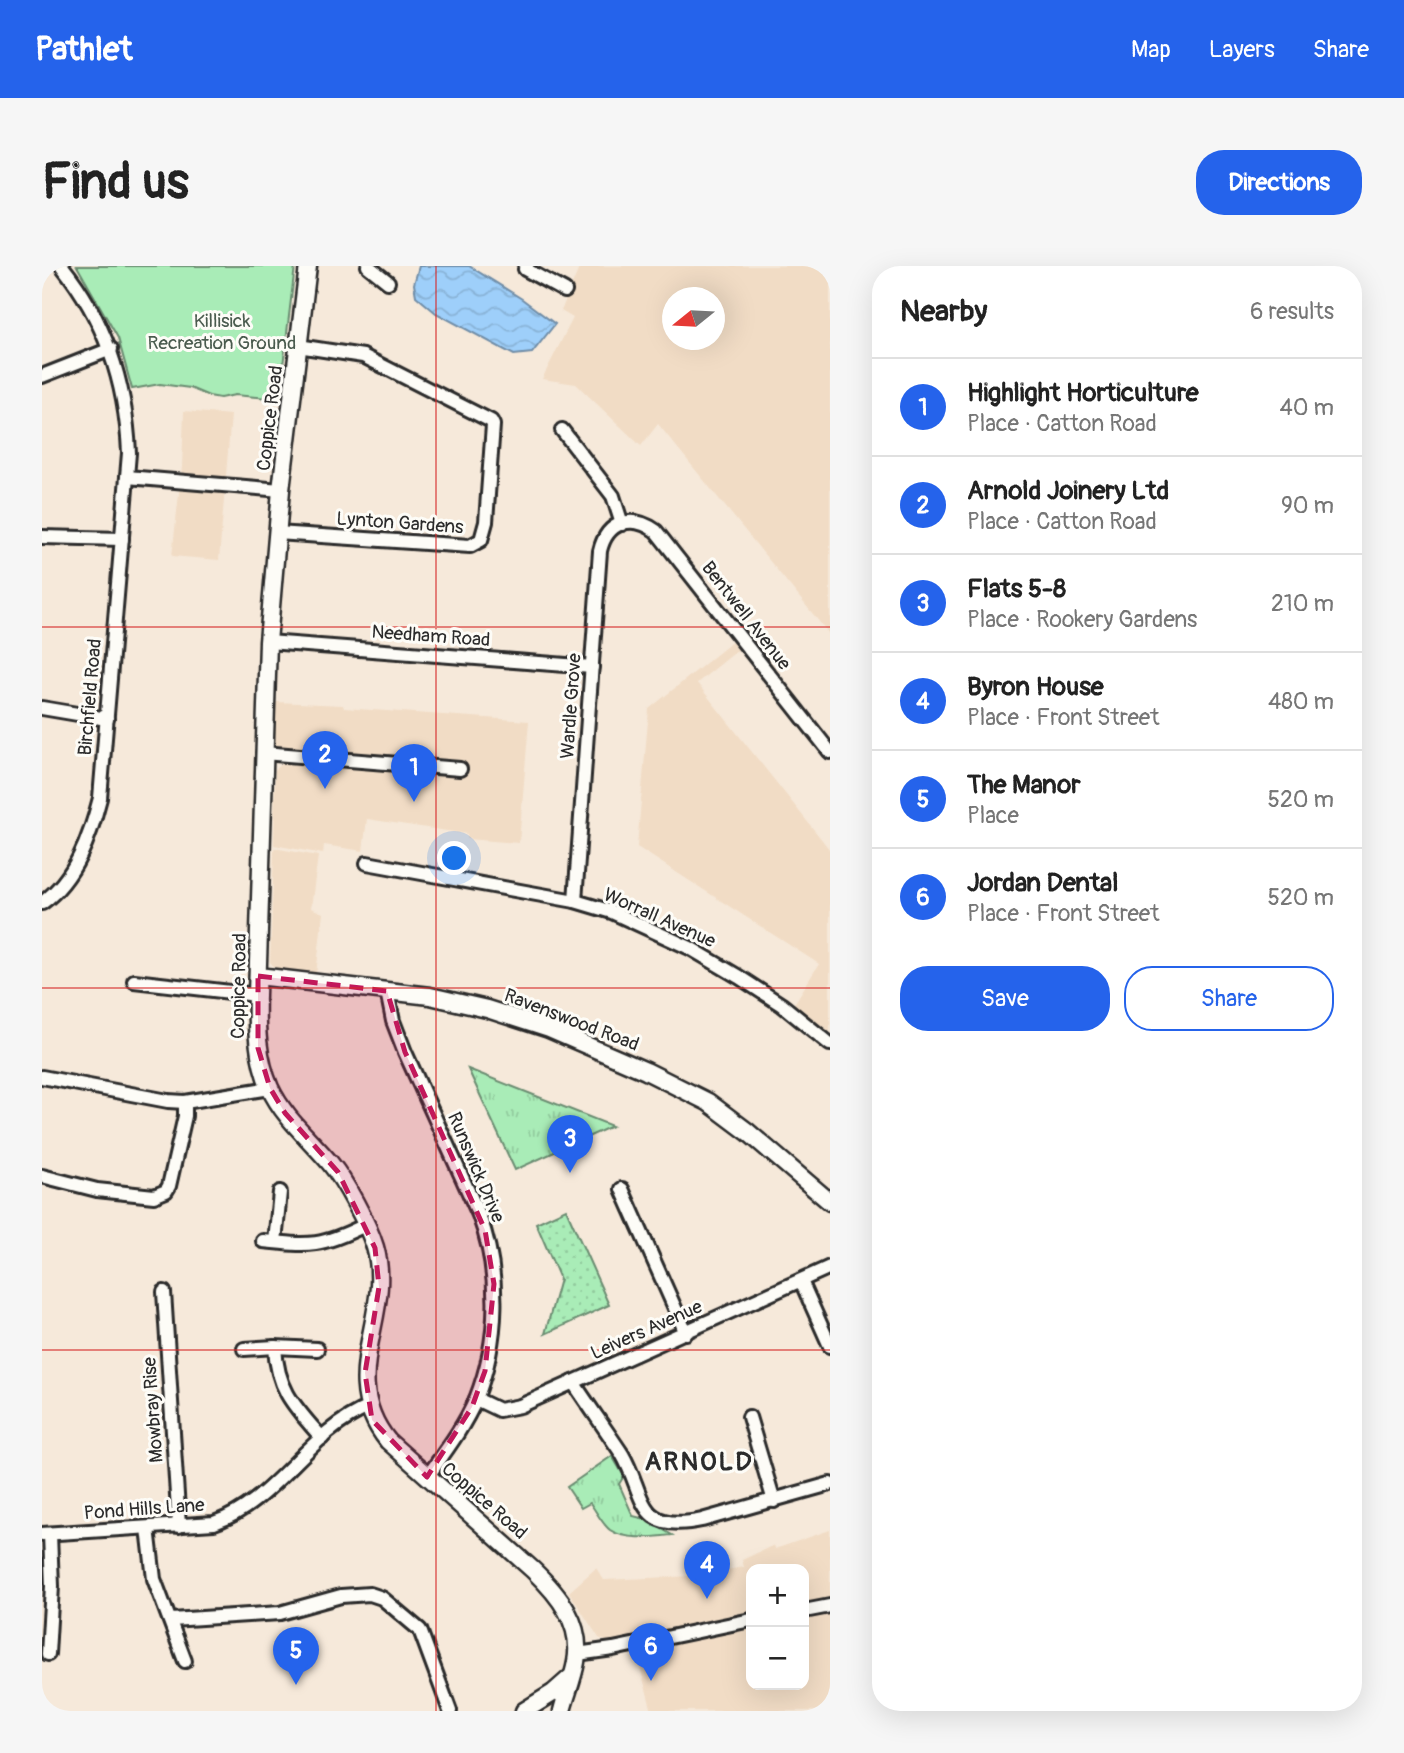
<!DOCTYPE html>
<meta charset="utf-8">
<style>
:root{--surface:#fff;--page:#f6f6f6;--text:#222;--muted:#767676;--line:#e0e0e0;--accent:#2563eb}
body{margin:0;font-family:Pangolin,sans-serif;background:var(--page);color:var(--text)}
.controls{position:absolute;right:21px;bottom:21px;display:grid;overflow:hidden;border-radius:14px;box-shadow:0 7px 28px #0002}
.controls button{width:63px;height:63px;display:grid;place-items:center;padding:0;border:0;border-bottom:2px solid var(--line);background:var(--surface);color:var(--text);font:35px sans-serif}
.compass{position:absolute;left:620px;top:21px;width:63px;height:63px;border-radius:50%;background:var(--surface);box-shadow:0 7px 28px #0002;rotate:252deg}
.you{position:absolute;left:413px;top:593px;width:24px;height:24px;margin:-18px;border:5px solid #fff;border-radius:50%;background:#1a73e8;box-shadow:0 0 0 10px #1a73e833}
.badge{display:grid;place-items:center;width:46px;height:46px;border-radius:50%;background:var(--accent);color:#fff;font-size:23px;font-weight:700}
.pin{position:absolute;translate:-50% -58px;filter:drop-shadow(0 2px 4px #0008)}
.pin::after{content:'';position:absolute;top:37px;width:24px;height:21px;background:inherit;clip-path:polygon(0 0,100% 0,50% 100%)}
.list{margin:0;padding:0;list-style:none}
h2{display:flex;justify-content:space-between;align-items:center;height:91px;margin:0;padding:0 28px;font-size:30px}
h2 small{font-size:23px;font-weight:400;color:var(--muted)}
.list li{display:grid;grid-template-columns:46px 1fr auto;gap:21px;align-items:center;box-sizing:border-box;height:98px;padding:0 28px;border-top:2px solid var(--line)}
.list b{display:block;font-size:26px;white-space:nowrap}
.list p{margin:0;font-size:23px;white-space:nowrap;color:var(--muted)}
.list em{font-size:23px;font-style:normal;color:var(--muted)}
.actions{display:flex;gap:14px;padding:21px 28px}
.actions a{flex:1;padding:16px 0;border:2px solid var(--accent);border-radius:28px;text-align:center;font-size:24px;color:var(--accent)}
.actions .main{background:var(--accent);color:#fff}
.map{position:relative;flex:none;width:788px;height:1445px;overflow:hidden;border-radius:28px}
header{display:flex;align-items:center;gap:42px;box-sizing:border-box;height:98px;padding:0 35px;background:var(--accent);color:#fff}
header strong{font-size:33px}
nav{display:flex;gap:38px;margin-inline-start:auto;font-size:24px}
.intro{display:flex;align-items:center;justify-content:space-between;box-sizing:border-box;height:168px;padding:0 42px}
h1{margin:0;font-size:49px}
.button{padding:18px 32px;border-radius:28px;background:var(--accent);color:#fff;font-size:24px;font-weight:700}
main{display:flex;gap:42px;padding:0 42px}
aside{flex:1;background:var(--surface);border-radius:28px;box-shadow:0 7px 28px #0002}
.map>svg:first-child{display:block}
.built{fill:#f1dcc5;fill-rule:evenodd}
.grass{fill:url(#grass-tufts);stroke:#6a8c71;stroke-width:2}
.park{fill:#a9ecb7;stroke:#6a8c71;stroke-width:2}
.garden{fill:url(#garden-dots);stroke:#6a8c71;stroke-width:2}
.water{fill:url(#water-waves);stroke:#708da7;stroke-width:2}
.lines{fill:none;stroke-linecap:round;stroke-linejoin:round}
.minor-casing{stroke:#2b2b2b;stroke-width:18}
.tertiary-casing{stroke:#2b2b2b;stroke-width:21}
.minor{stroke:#fdfcf7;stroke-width:12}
.tertiary{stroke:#fdfcf7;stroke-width:16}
.marked{fill:#c2185b;fill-opacity:0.2;stroke:#c2185b;stroke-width:5;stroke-dasharray:14 9;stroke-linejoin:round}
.grid{fill:none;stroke:#d62828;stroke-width:2;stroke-opacity:0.55}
.labels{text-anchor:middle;stroke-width:6;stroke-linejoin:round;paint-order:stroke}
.park-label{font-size:19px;fill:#4a5b4e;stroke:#fdfcf7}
.street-label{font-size:19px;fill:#2b2b2b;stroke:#fdfcf7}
.district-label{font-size:26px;font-weight:bold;letter-spacing:2px;fill:#2b2b2b;stroke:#fdfcf7}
</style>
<header>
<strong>Pathlet</strong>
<nav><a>Map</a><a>Layers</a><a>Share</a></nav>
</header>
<div class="intro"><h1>Find us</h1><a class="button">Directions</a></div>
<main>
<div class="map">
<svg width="788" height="1445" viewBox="0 0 788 1445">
<defs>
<pattern id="grass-tufts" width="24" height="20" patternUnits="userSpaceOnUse" patternTransform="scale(1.75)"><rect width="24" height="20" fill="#a9ecb7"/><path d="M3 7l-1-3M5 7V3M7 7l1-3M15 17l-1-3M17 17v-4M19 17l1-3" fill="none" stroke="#92cb9e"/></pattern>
<pattern id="garden-dots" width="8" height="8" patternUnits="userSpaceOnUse" patternTransform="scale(1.75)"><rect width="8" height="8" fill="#a9ecb7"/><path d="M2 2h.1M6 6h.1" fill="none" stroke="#92cb9e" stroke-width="1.8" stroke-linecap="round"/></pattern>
<pattern id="water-waves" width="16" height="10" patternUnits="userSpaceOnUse" patternTransform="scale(1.75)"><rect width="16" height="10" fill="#9ecffa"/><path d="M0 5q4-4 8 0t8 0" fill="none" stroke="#88b2d6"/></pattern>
</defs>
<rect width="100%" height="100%" fill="#f6e9da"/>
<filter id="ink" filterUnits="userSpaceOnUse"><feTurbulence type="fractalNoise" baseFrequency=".0143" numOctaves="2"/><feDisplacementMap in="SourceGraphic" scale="14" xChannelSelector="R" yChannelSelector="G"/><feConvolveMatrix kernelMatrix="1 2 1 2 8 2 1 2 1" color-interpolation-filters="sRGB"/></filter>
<g filter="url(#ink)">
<!-- built -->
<g class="built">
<path d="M 538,0 L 788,0 L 788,369 L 616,158 L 599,180 L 534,118 L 500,113 L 531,52 L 519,45 ZM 631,32 L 673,32 L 673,74 L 631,74 Z"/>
<polygon points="142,145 189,149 177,294 130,290 140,201"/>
<polygon points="690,376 696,384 655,417 788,584 788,767 752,738 777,698 595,581 607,443"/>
<polygon points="233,436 301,439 302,442 487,455 477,577 425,573 425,568 325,553 321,585 282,579 281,588 232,579 233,504 240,498 269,499 271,485 239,483 232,477"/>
<polygon points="232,582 276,590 269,642 281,647 274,709 235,704 228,696"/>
<path d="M 788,1264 L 788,1445 L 610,1445 L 590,1372 L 568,1377 L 557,1372 L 527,1326 L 554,1302 L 562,1314 L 651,1310 L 702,1301 L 700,1294 L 732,1279 L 733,1283 ZM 709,1303 L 762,1303 L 762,1419 L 709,1419 Z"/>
</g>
<!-- grass -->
<g class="grass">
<polygon points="426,803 570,860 473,904"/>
<path d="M 570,1190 L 582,1210 L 577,1218 L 591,1250 L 603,1253 L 630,1269 C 612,1271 584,1275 568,1264 C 560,1258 554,1245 548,1237 L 539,1242 L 525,1221 Z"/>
</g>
<!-- park -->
<polygon class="park" points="35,0 253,0 237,133 193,129 178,132 167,130 148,122 118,118 90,123 76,72"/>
<!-- garden -->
<polygon class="garden" points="524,943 567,1039 503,1068 518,1013 494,957"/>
<!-- water -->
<polygon class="water" points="377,0 427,0 480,33 513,58 490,87 472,89 394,47 374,30 372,18"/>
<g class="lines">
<defs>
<g id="minor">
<polyline points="326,0 346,16"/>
<polyline points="485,0 483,3 523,25"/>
<polyline points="0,110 69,83"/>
<polyline points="520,164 571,230 580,258"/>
<polyline points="85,211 239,224"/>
<polyline points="235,267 428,280 439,274 444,256 451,159 449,155 321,90 256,80"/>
<polyline points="0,271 80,273"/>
<polyline points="226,376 550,401"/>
<polyline points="0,442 65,453"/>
<polyline points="221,487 418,503"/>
<polyline points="325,597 533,635 570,646 648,682 697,711 740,739 788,778"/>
<path d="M 533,635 L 558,285 C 565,255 590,248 614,265 L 788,486"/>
<path d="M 0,637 C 34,612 48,571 58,532 L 87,187 C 84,117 64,55 20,0"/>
<polyline points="92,715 215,729"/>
<path d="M 345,725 L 351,755 L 363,786 L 437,949 C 459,1008 457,1075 434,1133 C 422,1161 402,1187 385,1211"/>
<polyline points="0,811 126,835 143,836 228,822"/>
<polyline points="0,910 55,924 112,930 124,925 127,920 143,850 143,836"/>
<polyline points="580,923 644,1067"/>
<path d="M 221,975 C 269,980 279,981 323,959"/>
<polyline points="233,976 238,926"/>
<polyline points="759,1015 788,1080"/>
<polyline points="122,1026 137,1260"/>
<path d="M 233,1081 C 235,1124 253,1141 280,1172"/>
<polyline points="202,1083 233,1081 275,1083"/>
<path d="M 531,1116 C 547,1140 564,1164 580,1188 C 604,1229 593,1268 660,1254 L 788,1218"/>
<polyline points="434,1133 457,1144 478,1140 788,1001"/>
<polyline points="707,1151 732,1235"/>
<polyline points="106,1262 112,1313 143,1395"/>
<path d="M 0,1268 L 172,1257 C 234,1236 266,1165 327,1141"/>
<polyline points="762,1345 788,1340"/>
<polyline points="129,1354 238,1347 299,1330 328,1328 340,1332 378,1364 408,1445"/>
<polyline points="6,1388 10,1320 8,1268"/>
<polyline points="535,1388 571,1383 709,1354"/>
</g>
<g id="tertiary">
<path d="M 266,0 L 239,224 L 226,376 L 215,729 C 214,761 215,792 228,822 C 242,852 267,872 288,897 C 303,915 326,958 333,981 C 353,1049 293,1110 346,1175 L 491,1304 C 517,1329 541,1358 534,1396 C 531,1413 524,1429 520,1445"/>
<polyline points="216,710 388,730 445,743 507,763 604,805 666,836 706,866 788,936"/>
<polyline points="482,1445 511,1427 528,1412"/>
</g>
</defs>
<!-- minor casing -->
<use href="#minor" class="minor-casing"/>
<!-- tertiary casing -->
<use href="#tertiary" class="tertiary-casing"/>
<!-- minor -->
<use href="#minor" class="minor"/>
<!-- tertiary -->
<use href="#tertiary" class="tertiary"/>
</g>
</g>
<!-- marked area -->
<path class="marked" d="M 216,710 L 345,725 L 363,786 L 443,964 L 452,1018 L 443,1105 L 430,1141 L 385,1211 L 330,1154 L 323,1107 L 337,1021 L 333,982 L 296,906 L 243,847 L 228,822 L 216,782 Z"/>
<!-- grid -->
<path class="grid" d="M 394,0 L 394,1445M 0,361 L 788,361M 0,722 L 788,722M 0,1084 L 788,1084"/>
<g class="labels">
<!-- park labels -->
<g class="park-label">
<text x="180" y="61">Killisick<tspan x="180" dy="22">Recreation Ground</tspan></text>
</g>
<!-- street labels -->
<g class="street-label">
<text transform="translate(227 152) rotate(-83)" y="7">Coppice Road</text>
<text transform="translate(358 256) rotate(4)" y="7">Lynton Gardens</text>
<text transform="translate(705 349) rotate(52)" y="7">Bentwell Avenue</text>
<text transform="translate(389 369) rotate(4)" y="7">Needham Road</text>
<text transform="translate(47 431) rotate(-85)" y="7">Birchfield Road</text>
<text transform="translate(528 440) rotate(-86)" y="7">Wardle Grove</text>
<text transform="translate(618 651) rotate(24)" y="7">Worrall Avenue</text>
<text transform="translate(196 720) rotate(-89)" y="7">Coppice Road</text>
<text transform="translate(530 753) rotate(21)" y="7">Ravenswood Road</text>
<text transform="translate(435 901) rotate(67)" y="7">Runswick Drive</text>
<text transform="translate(604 1063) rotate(-24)" y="7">Leivers Avenue</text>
<text transform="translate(110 1144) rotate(-94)" y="7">Mowbray Rise</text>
<text transform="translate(443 1234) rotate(41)" y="7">Coppice Road</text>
<text transform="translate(102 1242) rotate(-4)" y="7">Pond Hills Lane</text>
</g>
<!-- district labels -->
<g class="district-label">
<text x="657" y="1204">ARNOLD</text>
</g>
</g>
</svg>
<div class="controls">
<button>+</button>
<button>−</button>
</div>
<svg class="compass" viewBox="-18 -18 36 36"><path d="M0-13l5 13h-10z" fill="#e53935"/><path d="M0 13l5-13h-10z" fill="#767676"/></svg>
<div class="you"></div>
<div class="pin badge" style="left:372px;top:536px">1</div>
<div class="pin badge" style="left:283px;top:523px">2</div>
<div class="pin badge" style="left:528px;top:907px">3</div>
<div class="pin badge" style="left:665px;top:1333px">4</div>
<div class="pin badge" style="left:254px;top:1419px">5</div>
<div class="pin badge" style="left:609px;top:1415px">6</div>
</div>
<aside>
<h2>Nearby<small>6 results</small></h2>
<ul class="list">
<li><span class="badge">1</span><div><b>Highlight Horticulture</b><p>Place · Catton Road</p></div><em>40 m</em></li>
<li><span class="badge">2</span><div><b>Arnold Joinery Ltd</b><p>Place · Catton Road</p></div><em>90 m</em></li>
<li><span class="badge">3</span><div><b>Flats 5-8</b><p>Place · Rookery Gardens</p></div><em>210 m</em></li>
<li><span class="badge">4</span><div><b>Byron House</b><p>Place · Front Street</p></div><em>480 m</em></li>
<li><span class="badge">5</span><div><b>The Manor</b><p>Place</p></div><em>520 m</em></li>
<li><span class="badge">6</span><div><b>Jordan Dental</b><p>Place · Front Street</p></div><em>520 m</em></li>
</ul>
<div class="actions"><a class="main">Save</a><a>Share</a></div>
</aside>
</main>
